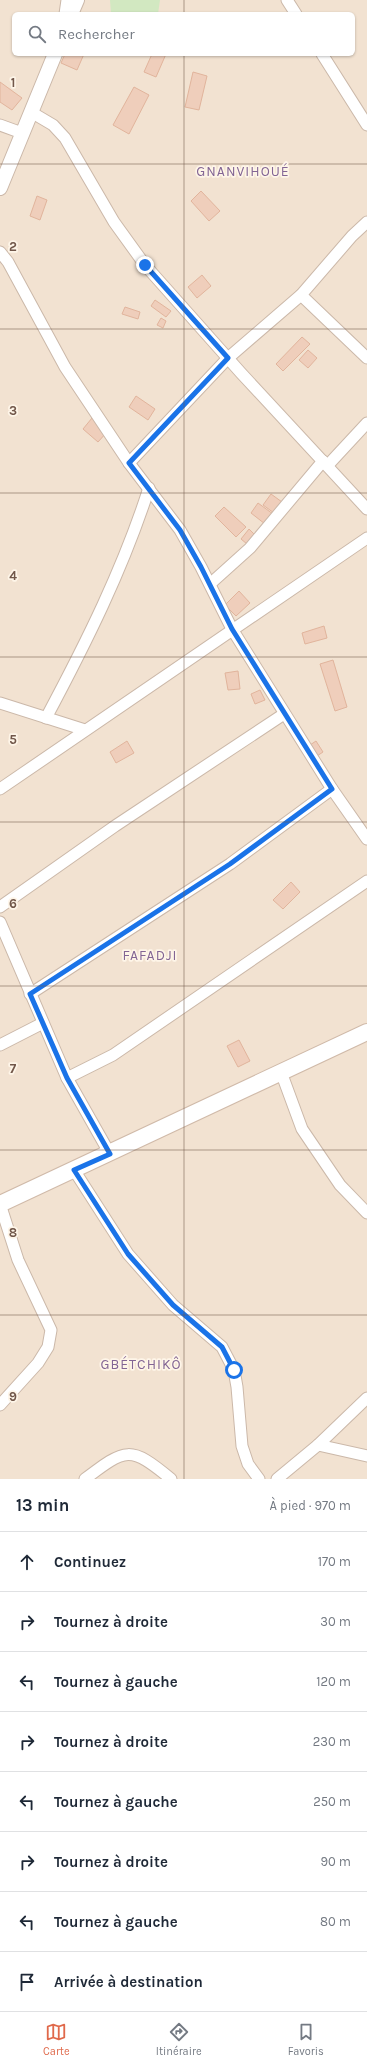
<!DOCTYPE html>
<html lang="fr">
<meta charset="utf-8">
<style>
:root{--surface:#fff;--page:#f6f6f7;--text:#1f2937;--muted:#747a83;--line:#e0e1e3;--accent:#e0694b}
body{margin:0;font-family:Karla,sans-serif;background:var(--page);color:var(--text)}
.stop{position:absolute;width:12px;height:12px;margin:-9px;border:3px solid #1a73e8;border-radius:50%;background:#fff}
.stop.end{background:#1a73e8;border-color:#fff;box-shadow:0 1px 4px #0008}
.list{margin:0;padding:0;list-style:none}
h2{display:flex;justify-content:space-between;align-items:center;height:52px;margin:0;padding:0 16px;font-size:17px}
h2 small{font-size:13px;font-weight:400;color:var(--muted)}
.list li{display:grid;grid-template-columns:26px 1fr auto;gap:12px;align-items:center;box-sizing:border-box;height:60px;padding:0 16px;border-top:1px solid var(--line)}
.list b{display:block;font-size:15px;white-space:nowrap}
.list em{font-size:13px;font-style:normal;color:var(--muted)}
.icon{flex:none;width:22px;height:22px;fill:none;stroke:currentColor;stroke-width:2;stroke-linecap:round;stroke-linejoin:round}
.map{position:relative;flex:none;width:367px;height:1479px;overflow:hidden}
.search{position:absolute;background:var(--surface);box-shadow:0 1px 3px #0004;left:12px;right:12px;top:12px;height:44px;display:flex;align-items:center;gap:10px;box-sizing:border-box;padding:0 14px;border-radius:6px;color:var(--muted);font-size:15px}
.sheet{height:532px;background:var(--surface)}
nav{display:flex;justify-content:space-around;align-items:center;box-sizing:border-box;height:56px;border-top:1px solid var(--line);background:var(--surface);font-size:11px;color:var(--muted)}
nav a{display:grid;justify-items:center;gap:2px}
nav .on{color:var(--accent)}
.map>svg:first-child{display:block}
.residential{fill:#f2e2d1;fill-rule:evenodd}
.green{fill:#d2e8c1}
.building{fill:#efcebb;stroke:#e1b49c}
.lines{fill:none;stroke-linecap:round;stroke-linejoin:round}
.minor-casing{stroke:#cbb8a9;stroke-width:13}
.tertiary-casing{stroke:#cbb8a9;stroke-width:16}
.secondary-casing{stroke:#d0baa9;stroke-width:18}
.minor{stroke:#fff;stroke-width:11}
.tertiary{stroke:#fff;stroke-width:14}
.secondary{stroke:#fff;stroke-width:16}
.route{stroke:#1a73e8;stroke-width:5}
.grid{fill:none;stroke:#71574a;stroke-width:1;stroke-opacity:0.55}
.labels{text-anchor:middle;stroke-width:3.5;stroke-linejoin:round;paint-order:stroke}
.quarter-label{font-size:14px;letter-spacing:1px;fill:#836594;stroke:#fef5e8}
.grid-label{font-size:13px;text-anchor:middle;font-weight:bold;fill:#71574a;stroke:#fef5e8;stroke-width:3.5;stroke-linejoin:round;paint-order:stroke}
</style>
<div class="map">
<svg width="367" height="1479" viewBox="0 0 367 1479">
<rect width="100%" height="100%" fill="#fbf1e2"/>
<!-- residential -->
<path class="residential" d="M 0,0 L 367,0 L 367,1479 L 0,1479 ZM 14,14 L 353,14 L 353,54 L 14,54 Z"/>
<!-- green -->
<polygon class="green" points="110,0 160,0 158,14 111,14"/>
<!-- building -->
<g class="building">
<polygon points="65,54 84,54 77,70 61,63"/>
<polygon points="152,54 166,54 156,77 144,72"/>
<polygon points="193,72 207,76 199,110 185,107"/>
<polygon points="0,82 22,98 12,110 0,102"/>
<polygon points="134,87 149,95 129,134 113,125"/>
<polygon points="201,191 220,211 209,221 191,201"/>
<polygon points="37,196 47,200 40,220 30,216"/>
<polygon points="202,275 211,286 197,298 188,287"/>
<polygon points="155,300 171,311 166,317 151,306"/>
<polygon points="125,307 140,312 138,319 122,314"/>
<polygon points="161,318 166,321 163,328 157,325"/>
<polygon points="302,337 310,344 283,371 276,364"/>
<polygon points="308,350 317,358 308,368 299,360"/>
<polygon points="136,396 155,409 148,420 129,407"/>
<polygon points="92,418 107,432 98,442 83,429"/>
<polygon points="271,494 282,502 274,513 263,505"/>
<polygon points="258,503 273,514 265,524 251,513"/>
<polygon points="224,507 246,527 236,537 215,516"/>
<polygon points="249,529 255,535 247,544 241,539"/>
<polygon points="239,591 250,603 236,616 225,605"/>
<polygon points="324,626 327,638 305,644 302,633"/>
<polygon points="333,660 347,707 335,711 320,664"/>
<polygon points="238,671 240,689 228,690 225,673"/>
<polygon points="260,690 265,700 255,704 251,694"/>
<polygon points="127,741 134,753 116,763 110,752"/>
<polygon points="316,741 323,752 317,756 310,745"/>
<polygon points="291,882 300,892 283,909 273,900"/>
<polygon points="239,1040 250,1061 238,1067 227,1046"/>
</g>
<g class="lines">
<defs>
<g id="minor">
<polyline points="287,0 296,14"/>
<polyline points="65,14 67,0"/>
<polyline points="322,54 367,125"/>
<polyline points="31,112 53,125 65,138 114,222 145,265 241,373 367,509"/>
<polyline points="0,125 22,133"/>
<polyline points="0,252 8,262 65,367 129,463 180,530 201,567 232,629 332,789 367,839"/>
<polyline points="301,295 367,358"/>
<polyline points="129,463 228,358 301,295 352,236 367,222"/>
<polyline points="328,465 367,423"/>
<polyline points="210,584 250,548 323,461"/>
<polyline points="0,703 85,730"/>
<path d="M 46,718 C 86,643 123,569 149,488"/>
<polyline points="0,789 367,538"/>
<polyline points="0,907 115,826 284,714"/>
<polyline points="0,922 67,1078 110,1154"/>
<polyline points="30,994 230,864 332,789"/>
<polyline points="0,1045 43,1023"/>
<polyline points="281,1072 302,1129 340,1185 367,1213"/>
<polyline points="67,1078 113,1055 367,881"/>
<polyline points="74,1170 128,1254 173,1305 222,1347 234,1370 237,1387 242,1446 248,1464 259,1479"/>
<polyline points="0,1204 18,1260 51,1330 48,1347 38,1363 0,1405"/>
<polyline points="318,1445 367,1456"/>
<path d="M 85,1479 C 126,1448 130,1445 171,1479"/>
<polyline points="277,1479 318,1445 367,1398"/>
</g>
<g id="tertiary">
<polyline points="71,14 77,0"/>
<polyline points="0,188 55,54"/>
</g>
<polyline id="secondary" points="0,1204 367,1032"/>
</defs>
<!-- minor casing -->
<use href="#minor" class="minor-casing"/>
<!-- tertiary casing -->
<use href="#tertiary" class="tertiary-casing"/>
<!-- secondary casing -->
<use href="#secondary" class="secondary-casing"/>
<!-- minor -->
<use href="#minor" class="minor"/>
<!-- tertiary -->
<use href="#tertiary" class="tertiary"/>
<!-- secondary -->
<use href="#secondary" class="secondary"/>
</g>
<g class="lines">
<!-- route -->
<polyline class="route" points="145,265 228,358 129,463 180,530 201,567 232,629 332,789 230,864 30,994 67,1078 110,1154 74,1170 128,1254 173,1305 222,1347 234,1370"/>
</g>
<!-- grid -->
<path class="grid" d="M 184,0 L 184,14M 184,54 L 184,1479M 0,164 L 367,164M 0,329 L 367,329M 0,493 L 367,493M 0,657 L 367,657M 0,822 L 367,822M 0,986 L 367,986M 0,1150 L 367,1150M 0,1315 L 367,1315"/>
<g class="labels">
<!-- quarter labels -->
<g class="quarter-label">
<text x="243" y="176">GNANVIHOUÉ</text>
<text x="150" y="960">FAFADJI</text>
<text x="141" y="1369">GBÉTCHIKÔ</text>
</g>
</g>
<g class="grid-label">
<text x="13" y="87">1</text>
<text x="13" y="251">2</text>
<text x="13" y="415">3</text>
<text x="13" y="580">4</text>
<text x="13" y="744">5</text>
<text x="13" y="908">6</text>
<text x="13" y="1073">7</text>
<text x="13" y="1237">8</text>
<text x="13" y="1401">9</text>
</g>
</svg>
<div class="stop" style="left:234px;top:1370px"></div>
<div class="stop end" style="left:145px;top:265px"></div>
<div class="search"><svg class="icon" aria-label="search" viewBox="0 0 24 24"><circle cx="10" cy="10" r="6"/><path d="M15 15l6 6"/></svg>Rechercher</div>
</div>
<section class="sheet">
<h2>13 min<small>À pied · 970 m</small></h2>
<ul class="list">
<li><svg class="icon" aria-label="ahead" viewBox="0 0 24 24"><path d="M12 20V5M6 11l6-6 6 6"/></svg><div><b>Continuez</b></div><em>170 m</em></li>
<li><svg class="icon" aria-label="right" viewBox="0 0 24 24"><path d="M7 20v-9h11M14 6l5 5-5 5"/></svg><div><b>Tournez à droite</b></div><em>30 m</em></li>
<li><svg class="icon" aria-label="left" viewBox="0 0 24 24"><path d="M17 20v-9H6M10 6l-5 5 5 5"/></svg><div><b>Tournez à gauche</b></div><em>120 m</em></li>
<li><svg class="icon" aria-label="right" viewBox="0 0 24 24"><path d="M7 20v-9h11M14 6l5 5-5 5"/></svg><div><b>Tournez à droite</b></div><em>230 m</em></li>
<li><svg class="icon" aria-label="left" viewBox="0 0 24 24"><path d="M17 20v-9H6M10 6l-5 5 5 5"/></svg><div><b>Tournez à gauche</b></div><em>250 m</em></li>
<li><svg class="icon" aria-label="right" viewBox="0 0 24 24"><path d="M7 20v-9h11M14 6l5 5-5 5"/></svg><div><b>Tournez à droite</b></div><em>90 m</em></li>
<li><svg class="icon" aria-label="left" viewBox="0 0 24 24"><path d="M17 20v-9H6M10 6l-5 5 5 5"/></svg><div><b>Tournez à gauche</b></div><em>80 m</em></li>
<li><svg class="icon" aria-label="arrive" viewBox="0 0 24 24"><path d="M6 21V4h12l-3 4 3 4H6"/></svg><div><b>Arrivée à destination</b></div></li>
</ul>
</section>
<nav>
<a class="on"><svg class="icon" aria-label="map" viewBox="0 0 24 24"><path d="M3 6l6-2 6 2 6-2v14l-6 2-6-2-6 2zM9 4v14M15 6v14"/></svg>Carte</a>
<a><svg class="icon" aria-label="directions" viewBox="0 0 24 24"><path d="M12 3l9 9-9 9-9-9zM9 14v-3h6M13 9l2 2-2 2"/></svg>Itinéraire</a>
<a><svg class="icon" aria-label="saved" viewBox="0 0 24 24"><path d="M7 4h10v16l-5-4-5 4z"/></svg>Favoris</a>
</nav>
